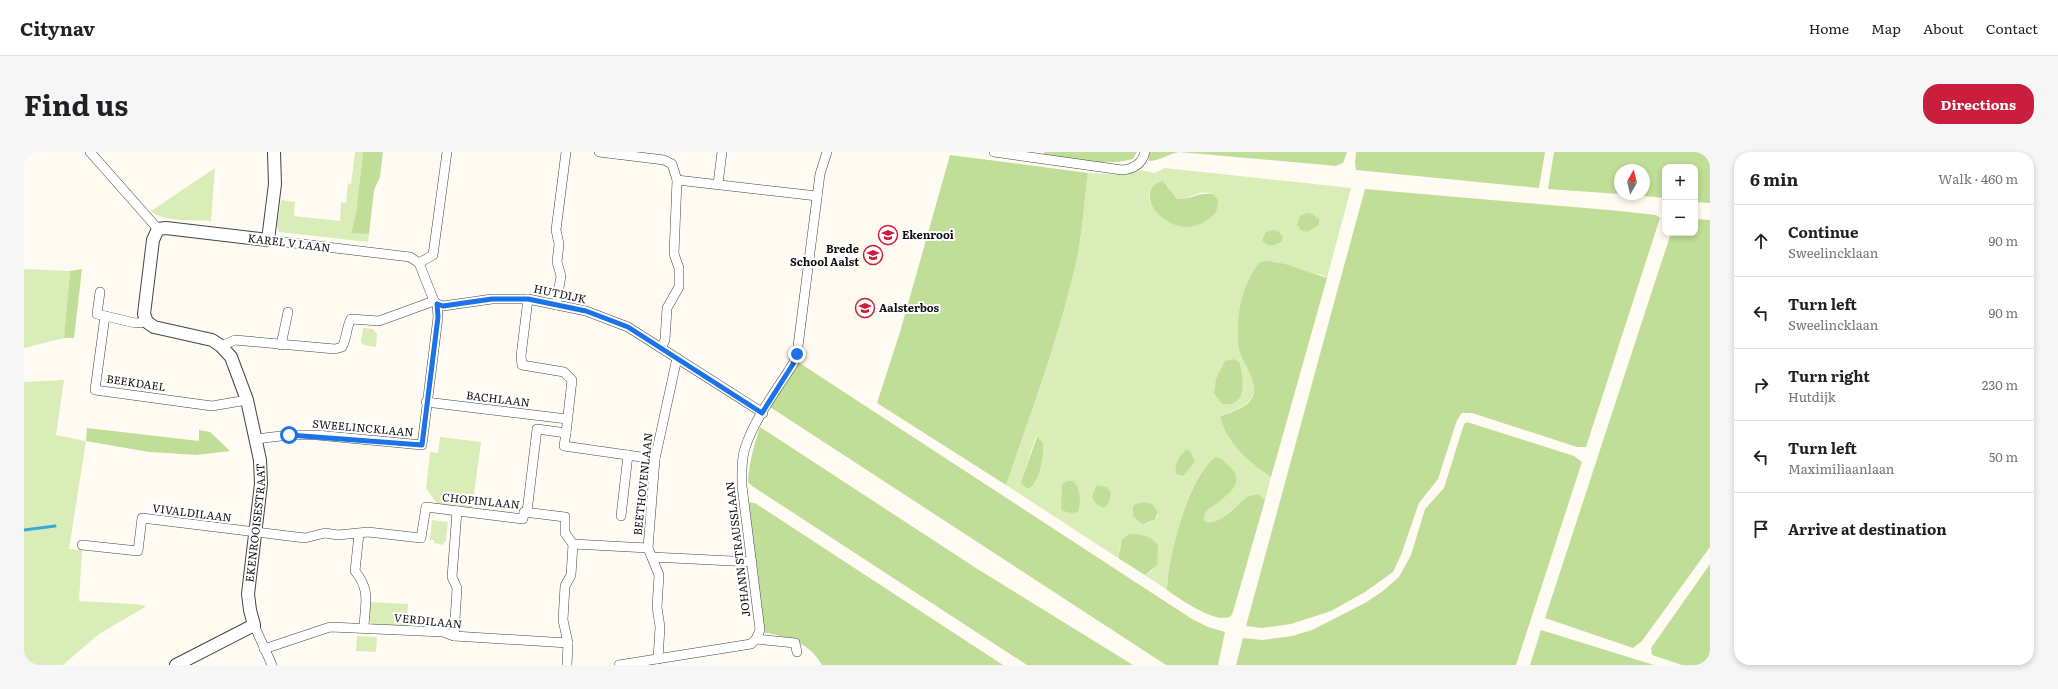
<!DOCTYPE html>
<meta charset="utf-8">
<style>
:root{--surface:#fff;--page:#f6f6f6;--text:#202124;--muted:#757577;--line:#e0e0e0;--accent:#c91e3d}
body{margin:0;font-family:Literata,serif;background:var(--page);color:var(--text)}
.controls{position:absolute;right:12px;top:12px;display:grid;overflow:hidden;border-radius:8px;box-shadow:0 2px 6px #0003}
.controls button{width:36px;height:36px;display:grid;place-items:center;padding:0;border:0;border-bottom:1px solid var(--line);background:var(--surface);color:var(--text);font:20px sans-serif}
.compass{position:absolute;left:1590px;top:12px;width:36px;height:36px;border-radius:50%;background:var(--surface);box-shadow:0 2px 6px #0003;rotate:8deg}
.stop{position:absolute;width:12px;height:12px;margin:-9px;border:3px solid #1a73e8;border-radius:50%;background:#fff}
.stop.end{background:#1a73e8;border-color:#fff;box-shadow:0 1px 4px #0008}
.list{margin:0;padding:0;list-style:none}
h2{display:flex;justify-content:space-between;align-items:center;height:52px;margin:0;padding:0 16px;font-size:17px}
h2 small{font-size:13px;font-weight:400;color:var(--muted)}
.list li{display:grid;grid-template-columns:26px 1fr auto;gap:12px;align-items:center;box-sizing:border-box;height:72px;padding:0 16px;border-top:1px solid var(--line)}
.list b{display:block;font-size:15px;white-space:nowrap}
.list p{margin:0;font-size:13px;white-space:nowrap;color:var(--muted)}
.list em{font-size:13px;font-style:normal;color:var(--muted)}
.icon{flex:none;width:22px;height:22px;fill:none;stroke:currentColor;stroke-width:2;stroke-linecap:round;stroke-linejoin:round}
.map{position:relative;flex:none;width:1686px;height:513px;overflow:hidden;border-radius:16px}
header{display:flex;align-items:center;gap:24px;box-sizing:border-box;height:56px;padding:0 20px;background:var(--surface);border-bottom:1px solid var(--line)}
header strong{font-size:19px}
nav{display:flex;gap:22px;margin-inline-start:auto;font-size:14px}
.intro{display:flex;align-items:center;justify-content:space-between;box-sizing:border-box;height:96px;padding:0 24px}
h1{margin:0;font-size:28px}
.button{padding:10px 18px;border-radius:16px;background:var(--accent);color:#fff;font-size:14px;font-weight:700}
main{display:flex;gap:24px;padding:0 24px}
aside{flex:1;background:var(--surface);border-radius:16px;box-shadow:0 2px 6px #0003}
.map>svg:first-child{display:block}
.green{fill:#daedb9;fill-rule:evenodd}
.forest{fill:#c0de97}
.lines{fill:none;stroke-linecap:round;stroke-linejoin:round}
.stream{stroke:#36aad5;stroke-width:3}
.minor-casing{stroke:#434343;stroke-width:10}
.tertiary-casing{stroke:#434343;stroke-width:14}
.minor{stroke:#fff;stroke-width:9}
.tertiary{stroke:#fff;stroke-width:12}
.route{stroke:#1a73e8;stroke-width:5}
.labels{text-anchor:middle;stroke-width:4;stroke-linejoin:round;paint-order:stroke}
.poi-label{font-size:11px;font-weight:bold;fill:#101010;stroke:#fff;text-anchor:start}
.street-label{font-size:11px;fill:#101010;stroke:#fff}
</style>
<header>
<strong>Citynav</strong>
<nav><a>Home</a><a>Map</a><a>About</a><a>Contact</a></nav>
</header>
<div class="intro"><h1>Find us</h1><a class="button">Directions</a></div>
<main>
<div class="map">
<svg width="1686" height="513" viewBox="0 0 1686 513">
<rect width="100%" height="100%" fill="#fffbf2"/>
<!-- green -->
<g class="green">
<polygon points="331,0 339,0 332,61 327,80 345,82 344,90 255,80 253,74 257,48 271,50 270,64 316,69 317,50 322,51 324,31 327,32"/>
<path d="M 191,16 L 187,69 C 171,68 138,70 127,59 Z"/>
<path d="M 1141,16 L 1327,36 L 1303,126 L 1298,123 L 1284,120 L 1215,162 L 1213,182 L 1231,234 C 1229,254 1213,257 1197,264 C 1206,291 1224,310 1247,325 L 1241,348 L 1235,342 C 1216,343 1198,375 1183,371 L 1180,368 L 1181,361 L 1189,354 L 1191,305 C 1164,325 1144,404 1143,438 L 1121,423 L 1129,418 L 1119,383 L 1105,382 L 1096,394 L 1094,406 L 982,333 C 1008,258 1036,183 1053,106 C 1059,78 1060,49 1064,21 L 1100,23 L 1117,18 L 1130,21 ZM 1144,34 C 1154,56 1160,45 1176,41 C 1180,40 1185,41 1189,42 L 1186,66 L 1183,67 L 1126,50 L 1125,42 L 1128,36 ZM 1013,285 L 1006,336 L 1001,336 L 998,327 L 1011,287 ZM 1109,355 L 1134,360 L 1133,366 L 1125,371 L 1109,364 Z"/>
<polygon points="0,117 46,119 40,186 0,196"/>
<polygon points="339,176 349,177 353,182 352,195 340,193 337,190"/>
<polygon points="40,228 32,283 62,289 45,397 58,398 55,449 110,452 123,454 75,482 39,513 0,513 0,230"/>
<polygon points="416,285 457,290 448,357 413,352 402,336 406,300 414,301"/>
<polygon points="408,368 424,370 422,390 420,389 420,393 410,391 410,388 406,388"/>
<polygon points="346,450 384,452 383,474 348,472 344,467"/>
<polygon points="333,484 353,485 352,500 332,499"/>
</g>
<!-- forest -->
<g class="forest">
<polygon points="339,0 359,0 356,25 350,38 345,82 327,81 332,61"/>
<path d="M 1020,0 L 1113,0 L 1109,7 C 1081,15 1048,6 1019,2 Z"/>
<path d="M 1126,0 L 1323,0 L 1319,11 L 1312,14 L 1155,0 C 1144,2 1136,9 1124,9 Z"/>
<polygon points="1332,0 1521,0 1515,36 1332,18 1331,11"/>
<polygon points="1530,0 1686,0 1686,51 1671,50 1671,15 1641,15 1641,46 1598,42 1620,42 1620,18 1596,18 1596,42 1524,37"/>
<path d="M 926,3 L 1064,21 C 1060,49 1059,78 1053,106 C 1036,183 1008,258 982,333 L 853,251 L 876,180 Z"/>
<path d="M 1139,29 L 1153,47 C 1169,47 1173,40 1189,42 L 1194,48 C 1194,60 1190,64 1180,70 C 1145,91 1104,38 1139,29 Z"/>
<polygon points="1341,37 1596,59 1632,63 1636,66 1562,295 1553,295 1448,261 1438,261 1433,268 1414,327 1395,351 1377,403 1369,420 1341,440 1307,459 1267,472 1238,476 1222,474"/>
<polygon points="1283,61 1288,62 1295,67 1295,73 1283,80 1277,78 1273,73 1276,64"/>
<polygon points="1671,67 1686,68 1686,395 1618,489 1609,496 1521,466 1647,81 1671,81"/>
<path d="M 1249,78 L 1254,79 L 1259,85 L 1258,89 C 1251,94 1244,96 1238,88 L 1242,80 Z"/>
<path d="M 1243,109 L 1261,112 L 1303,126 L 1247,325 C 1227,312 1203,291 1197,267 L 1197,264 C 1207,260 1223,256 1228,246 C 1236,230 1219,213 1215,197 C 1210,170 1218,131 1236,110 Z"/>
<polygon points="58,117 50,186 40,186 46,119"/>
<path d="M 1209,207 L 1215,210 C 1220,226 1224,256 1198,252 L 1190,241 L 1192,227 L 1201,209 Z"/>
<polygon points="774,210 1168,467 1184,475 1201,480 1194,513 1142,513 746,255"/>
<polygon points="1443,270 1550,304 1558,310 1492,513 1212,513 1219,486 1238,488 1268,484 1288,478 1341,451 1359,439 1375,425 1387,403 1401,357 1420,336 1440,272"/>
<path d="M 736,275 L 952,416 L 1109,513 L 1003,513 L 728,334 L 724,330 C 725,311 730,293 736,275 Z"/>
<polygon points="63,276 175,289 175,278 186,280 206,299 173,303 125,300 62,289"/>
<path d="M 1013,285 L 1019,291 C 1020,304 1016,327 1006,336 L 1002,336 L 997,331 L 998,327 Z"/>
<path d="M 1162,298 L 1166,299 L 1171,310 L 1159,324 L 1152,322 C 1150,314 1155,303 1162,298 Z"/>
<path d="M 1191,305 C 1198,306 1201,310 1206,315 C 1226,334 1194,348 1181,361 L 1180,368 C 1190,379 1214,352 1223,345 C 1227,343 1230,343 1235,342 L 1241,348 L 1209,460 L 1207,464 C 1192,473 1156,447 1143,438 C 1144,404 1164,326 1191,305 Z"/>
<path d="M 1044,329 L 1049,329 C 1057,337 1057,349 1054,360 L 1048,361 L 1039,359 L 1037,357 L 1038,332 Z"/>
<polygon points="1074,333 1083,335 1087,341 1084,352 1080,356 1072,352 1068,345 1072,334"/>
<path d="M 723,350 L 731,351 L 979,513 L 798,513 C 785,490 764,485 739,480 Z"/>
<polygon points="1120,350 1128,352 1134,360 1131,368 1118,372 1109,364 1109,355 1112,352"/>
<path d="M 1105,382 C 1117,382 1127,383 1134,394 L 1133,413 L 1121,423 L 1094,406 L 1098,388 Z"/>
<polygon points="1686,412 1686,513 1658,513 1628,503 1627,496"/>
<polygon points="1517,478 1630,513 1506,513"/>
</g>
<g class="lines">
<!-- stream -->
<polyline class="stream" points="0,378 31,374"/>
<defs>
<g id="minor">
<polyline points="66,0 134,77"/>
<polyline points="575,0 640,8 648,12 653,28 793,44"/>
<path d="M 970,0 L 1098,18 C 1110,17 1118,12 1121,0"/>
<polyline points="694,32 698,0"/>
<polyline points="244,88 386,105 395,111"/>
<polyline points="76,140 73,162 111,171 123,170"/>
<polyline points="410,149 413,152 419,154 468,147 504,147 562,159 604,175 739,261"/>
<polyline points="410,149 395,111 409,103 423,0"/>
<polyline points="532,153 537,124 533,110 535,92 532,78 542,0"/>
<polyline points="81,164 71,238 188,254 223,248"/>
<polyline points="257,193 264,160"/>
<path d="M 197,194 L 211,188 L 311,197 L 318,195 C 323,186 322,176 327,167 L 355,169 L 410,149"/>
<polyline points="637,196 641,188 643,156 655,135 655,116 650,102 653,28"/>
<polyline points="402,250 543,267"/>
<polyline points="542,281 540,294 631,307"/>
<polyline points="232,287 265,283 293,283 398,293 414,165 413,152"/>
<polyline points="503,360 513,277 542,281 548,228 540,220 498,213 497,204 504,147"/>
<polyline points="597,364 604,303"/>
<path d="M 335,382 L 331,419 C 347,439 341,451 340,475"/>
<polyline points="58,393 114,399 118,366 281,386 301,381 314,383 344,380 397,386 402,355 499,367 500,360 541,365 541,381 549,392 624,396"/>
<polyline points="628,405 728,410"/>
<polyline points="230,473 248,513"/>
<polyline points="430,484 433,436 428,425 433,359"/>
<polyline points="732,487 771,491 773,500"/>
<polyline points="240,497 306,475 419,480 430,484 544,491"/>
<polyline points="634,507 636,475 633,455 635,423 624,396 631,307 653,206"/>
<polyline points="543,513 544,491 539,468 541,434 547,423 549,392"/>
<path d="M 595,513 L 727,492 L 732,487 L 736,478 L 718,334 C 718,321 717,308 721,296 C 731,266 752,239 769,212 L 773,202 L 796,22 L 803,0"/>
</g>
<g id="tertiary">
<path id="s1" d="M 152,513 L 230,473 L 226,458 L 224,442 L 237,332 L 236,308 L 223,248 L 207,205 L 197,194 L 188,188 L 130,175 L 123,170 L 120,162 L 129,88 L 134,77 L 142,76 L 244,88 L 251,32 L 250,0"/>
</g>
</defs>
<!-- minor casing -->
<use href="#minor" class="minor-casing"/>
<!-- tertiary casing -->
<use href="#tertiary" class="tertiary-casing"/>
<!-- minor -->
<use href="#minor" class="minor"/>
<!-- tertiary -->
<use href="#tertiary" class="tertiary"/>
</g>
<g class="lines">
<!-- route -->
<polyline class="route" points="265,283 398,293 414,165 413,152 419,154 468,147 504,147 562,159 604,175 738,261 769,212 773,202"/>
</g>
<!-- icons -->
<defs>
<symbol id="school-ring" viewBox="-11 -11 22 22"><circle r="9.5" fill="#fff" stroke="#c91e3d" stroke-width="1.5"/><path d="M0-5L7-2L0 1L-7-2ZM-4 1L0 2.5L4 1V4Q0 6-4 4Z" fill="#c91e3d"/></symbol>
</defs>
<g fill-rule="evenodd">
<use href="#school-ring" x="853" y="72" width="22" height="22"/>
<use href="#school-ring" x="838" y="92" width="22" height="22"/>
<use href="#school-ring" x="830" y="145" width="22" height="22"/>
</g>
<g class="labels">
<!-- poi labels -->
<g class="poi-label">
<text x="878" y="87">Ekenrooi</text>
<text x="835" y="101" text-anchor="end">Brede<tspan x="835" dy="13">School Aalst</tspan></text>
<text x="855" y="160">Aalsterbos</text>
</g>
<!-- street labels -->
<g class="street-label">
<text transform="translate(265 91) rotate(7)" y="4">KAREL V LAAN</text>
<text transform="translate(536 142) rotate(12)" y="4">HUTDIJK</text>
<text transform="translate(112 231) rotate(8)" y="4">BEEKDAEL</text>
<text transform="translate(474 247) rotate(7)" y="4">BACHLAAN</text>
<text transform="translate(339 276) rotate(5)" y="4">SWEELINCKLAAN</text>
<text transform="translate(619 332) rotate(-84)" y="4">BEETHOVENLAAN</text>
<text transform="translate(457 349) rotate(6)" y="4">CHOPINLAAN</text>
<text transform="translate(168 361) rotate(7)" y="4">VIVALDILAAN</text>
<text dy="4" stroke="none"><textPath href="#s1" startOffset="191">EKENROOISESTRAAT</textPath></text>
<text transform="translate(714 397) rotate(-97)" y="4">JOHANN STRAUSSLAAN</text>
<text transform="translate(404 469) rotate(6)" y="4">VERDILAAN</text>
</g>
</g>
</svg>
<div class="controls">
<button>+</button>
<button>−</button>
</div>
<svg class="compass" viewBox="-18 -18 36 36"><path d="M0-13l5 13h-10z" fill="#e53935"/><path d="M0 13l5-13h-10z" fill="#757577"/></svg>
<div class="stop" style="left:265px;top:283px"></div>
<div class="stop end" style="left:773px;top:202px"></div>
</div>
<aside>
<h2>6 min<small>Walk · 460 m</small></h2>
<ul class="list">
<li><svg class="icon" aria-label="ahead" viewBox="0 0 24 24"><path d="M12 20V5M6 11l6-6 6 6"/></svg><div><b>Continue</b><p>Sweelincklaan</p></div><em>90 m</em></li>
<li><svg class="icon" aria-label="left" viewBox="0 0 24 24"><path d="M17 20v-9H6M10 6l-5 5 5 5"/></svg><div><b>Turn left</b><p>Sweelincklaan</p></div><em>90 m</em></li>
<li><svg class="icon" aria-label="right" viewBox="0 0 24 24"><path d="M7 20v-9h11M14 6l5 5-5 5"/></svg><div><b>Turn right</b><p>Hutdijk</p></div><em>230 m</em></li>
<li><svg class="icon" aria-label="left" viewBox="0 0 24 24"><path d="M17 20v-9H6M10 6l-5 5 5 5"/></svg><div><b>Turn left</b><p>Maximiliaanlaan</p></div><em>50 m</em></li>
<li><svg class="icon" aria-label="arrive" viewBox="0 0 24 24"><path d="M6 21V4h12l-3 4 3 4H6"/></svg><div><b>Arrive at destination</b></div></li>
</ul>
</aside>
</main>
